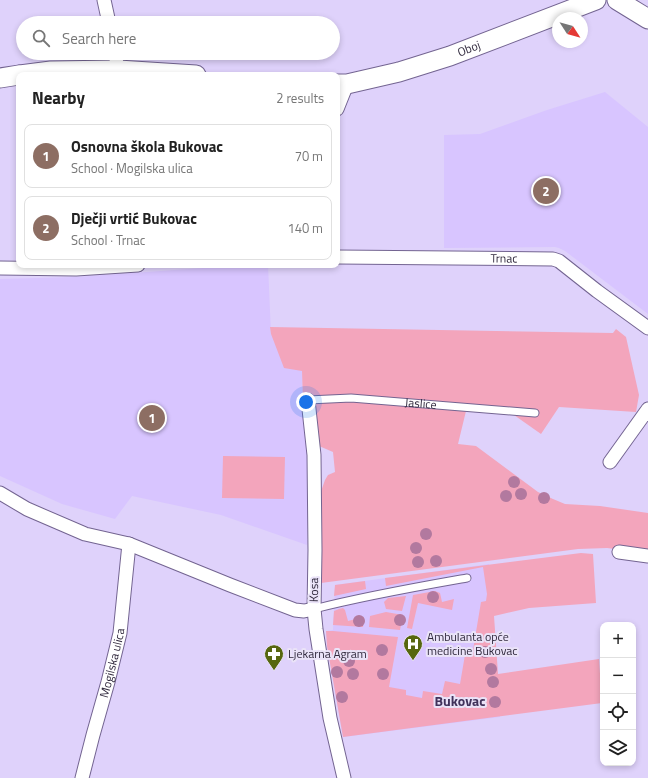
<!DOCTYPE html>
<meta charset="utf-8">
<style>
:root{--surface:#fff;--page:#f6f6f6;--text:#222;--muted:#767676;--line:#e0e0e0;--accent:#57670f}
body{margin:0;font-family:"Titillium Web",sans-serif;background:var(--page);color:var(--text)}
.controls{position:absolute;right:12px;bottom:12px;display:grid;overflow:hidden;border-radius:8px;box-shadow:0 2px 6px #0003}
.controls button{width:36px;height:36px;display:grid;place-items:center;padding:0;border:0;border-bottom:1px solid var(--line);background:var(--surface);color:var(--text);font:20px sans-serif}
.compass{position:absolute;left:552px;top:12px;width:36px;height:36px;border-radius:50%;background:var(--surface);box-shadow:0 2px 6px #0003;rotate:126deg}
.you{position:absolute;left:306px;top:402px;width:14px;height:14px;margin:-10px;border:3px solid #fff;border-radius:50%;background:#1a73e8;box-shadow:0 0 0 6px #1a73e833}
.badge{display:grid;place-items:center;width:26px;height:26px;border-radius:50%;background:var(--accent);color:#fff;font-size:13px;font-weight:700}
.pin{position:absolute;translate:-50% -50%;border:2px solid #fff;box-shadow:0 1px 4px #0006}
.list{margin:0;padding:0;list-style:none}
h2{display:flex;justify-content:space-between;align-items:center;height:52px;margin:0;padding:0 16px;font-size:17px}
h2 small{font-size:13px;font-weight:400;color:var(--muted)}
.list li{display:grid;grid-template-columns:26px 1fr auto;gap:12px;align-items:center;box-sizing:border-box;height:64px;margin:0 8px 8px;padding:0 8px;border:1px solid var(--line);border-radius:8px}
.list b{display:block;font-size:15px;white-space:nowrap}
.list p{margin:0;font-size:13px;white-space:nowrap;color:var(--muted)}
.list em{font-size:13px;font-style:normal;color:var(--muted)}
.icon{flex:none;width:22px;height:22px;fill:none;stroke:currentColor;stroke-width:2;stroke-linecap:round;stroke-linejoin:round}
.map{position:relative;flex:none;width:648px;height:778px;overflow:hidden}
.search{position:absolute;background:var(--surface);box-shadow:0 2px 6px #0003;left:16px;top:16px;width:324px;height:44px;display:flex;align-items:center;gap:10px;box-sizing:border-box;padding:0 14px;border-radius:22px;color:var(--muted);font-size:15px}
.panel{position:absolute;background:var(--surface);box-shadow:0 2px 6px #0003;left:16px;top:72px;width:324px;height:196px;border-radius:8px}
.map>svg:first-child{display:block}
.built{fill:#d8c5ff}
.green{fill:#f3a5bc}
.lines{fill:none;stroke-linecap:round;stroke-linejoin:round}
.lane-casing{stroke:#736491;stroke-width:9}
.street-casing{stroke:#736491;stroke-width:15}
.secondary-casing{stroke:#736491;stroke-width:21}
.lane{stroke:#fff;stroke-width:7}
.street{stroke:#fff;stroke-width:13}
.secondary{stroke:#fff;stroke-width:19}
.tree{fill:#b2799f}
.labels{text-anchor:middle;stroke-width:4;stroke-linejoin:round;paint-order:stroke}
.street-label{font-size:12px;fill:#30293d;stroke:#eae3f8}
.poi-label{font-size:12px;fill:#30293d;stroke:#eae3f8;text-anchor:start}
.quarter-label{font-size:14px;font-weight:bold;fill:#41325b;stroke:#eae3f8}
</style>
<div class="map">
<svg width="648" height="778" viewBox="0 0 648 778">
<rect width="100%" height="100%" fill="#dfd2fb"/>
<!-- built -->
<g class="built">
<polygon points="605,92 648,127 648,314 565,251 559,248 555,247 444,248 444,135 480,134 547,110"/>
<polygon points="245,265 268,265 271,334 302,371 303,402 308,458 307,545 221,515 132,496 115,519 62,504 0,476 0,279 76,277"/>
<polygon points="489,564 496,647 500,717 343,737 327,646 326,631 333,630 335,585"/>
</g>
<!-- green -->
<g class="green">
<polygon points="270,327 613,333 616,329 626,337 639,395 636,412 559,407 541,434 514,415 466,411 458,444 476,446 538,492 553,499 565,504 600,506 648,513 648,553 607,548 578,549 321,583 319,497 325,480 328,475 335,472 333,452 319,446 319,434 306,433 303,402 302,371 284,368 271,334"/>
<polygon points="223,456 285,457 284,499 222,498"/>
<polygon points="581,553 593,554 596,603 529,608 494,616 498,674 599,659 602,703 343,737 327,646 326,631 333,631 398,637 389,687 406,690 406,695 422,698 423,691 442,694 445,681 460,684 466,649 473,650 481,602 486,601 487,594 483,567 386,586 385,578"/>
<polygon points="365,581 366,589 334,596 335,585"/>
<polygon points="435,591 440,593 442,602 454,599 452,610 418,603 412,629 407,628 413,595"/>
<polygon points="406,596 402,611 386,609 384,602 388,598"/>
<polygon points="343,608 345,610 348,621 364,617 363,627 333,625 334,611 339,609"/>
<polygon points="386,612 403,615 400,630 369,627 370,616"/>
</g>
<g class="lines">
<defs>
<g id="lane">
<path id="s1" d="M 308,400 L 351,398 L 535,413"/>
<path d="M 314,609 C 364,596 416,587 467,578"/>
</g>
<g id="street">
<polyline points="104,0 109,23"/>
<polyline points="115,53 118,70"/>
<polyline points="337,109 347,84"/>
<path id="s2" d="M 337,257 L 553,259 L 559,261 L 597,291 L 648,328"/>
<polyline points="0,268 76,269 138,265"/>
<polyline points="308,400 314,455 315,550 314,609 316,629 330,718 344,778"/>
<polyline points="610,462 648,409"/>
<polyline points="0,493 27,509 85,534 129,544 230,585 295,610 304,611 314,609"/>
<polyline points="619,552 648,556"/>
<path id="s3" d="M 82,778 L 93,735 L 108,682 L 120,633 L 129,544"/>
</g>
<g id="secondary">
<polyline points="617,0 648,19"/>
<polyline points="20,75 51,71 118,70 196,75"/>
<polyline points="0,78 19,75"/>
<path id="s4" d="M 337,84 L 347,84 L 399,72 L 450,56 L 596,0"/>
</g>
</defs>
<!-- lane casing -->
<use href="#lane" class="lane-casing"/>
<!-- street casing -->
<use href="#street" class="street-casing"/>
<!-- secondary casing -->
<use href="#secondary" class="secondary-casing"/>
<!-- lane -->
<use href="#lane" class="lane"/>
<!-- street -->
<use href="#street" class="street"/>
<!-- secondary -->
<use href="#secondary" class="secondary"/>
</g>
<!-- trees -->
<g class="tree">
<circle cx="514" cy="482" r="6"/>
<circle cx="521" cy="494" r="6"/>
<circle cx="506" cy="496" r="6"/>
<circle cx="544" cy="498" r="6"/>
<circle cx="426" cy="534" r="6"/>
<circle cx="416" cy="548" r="6"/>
<circle cx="436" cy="561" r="6"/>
<circle cx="418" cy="562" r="6"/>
<circle cx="433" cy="597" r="6"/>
<circle cx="400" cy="620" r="6"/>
<circle cx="359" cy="621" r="6"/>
<circle cx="382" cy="650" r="6"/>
<circle cx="485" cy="652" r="6"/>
<circle cx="349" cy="661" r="6"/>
<circle cx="491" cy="669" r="6"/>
<circle cx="337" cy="672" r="6"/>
<circle cx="353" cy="674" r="6"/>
<circle cx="383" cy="674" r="6"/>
<circle cx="493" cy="682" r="6"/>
<circle cx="342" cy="697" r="6"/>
<circle cx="495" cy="702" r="6"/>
</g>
<!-- icons -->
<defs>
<symbol id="hospital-pin" viewBox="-11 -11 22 30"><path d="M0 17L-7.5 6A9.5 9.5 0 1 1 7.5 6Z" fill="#57670f" stroke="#eae3f8"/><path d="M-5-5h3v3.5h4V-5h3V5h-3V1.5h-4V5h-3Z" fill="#fff"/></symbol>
<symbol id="pharmacy-pin" viewBox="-11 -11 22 30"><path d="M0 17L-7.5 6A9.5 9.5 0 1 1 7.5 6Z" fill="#57670f" stroke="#eae3f8"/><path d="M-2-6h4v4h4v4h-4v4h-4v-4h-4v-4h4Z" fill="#fff"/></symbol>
</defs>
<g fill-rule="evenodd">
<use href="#hospital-pin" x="402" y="633" width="22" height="30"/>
<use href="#pharmacy-pin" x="263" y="643" width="22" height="30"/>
</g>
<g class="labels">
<!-- street labels -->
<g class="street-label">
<text dy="4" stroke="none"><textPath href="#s4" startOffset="137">Oboj</textPath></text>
<text dy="4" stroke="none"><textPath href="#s2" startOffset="167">Trnac</textPath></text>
<text dy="4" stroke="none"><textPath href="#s1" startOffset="113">Jaslice</textPath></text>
<text transform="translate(314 590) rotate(-89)" y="4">Kosa</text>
<text dy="4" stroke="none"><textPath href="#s3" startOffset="119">Mogilska ulica</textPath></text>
</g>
<!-- poi labels -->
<g class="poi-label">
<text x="427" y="641">Ambulanta opće<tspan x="427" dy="14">medicine Bukovac</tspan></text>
<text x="288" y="658">Ljekarna Agram</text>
</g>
<!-- quarter labels -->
<g class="quarter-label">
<text x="460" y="706">Bukovac</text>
</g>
</g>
</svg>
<div class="controls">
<button>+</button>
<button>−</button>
<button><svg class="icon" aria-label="locate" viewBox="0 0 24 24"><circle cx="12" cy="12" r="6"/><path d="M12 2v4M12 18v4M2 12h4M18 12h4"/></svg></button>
<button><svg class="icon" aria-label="layers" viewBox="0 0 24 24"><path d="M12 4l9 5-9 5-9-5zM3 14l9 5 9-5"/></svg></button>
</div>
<svg class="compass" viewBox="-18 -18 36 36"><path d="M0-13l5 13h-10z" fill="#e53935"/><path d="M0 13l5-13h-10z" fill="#767676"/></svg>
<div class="you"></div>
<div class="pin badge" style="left:152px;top:418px;background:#8d6e63">1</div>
<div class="pin badge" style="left:546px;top:191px;background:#8d6e63">2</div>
<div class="search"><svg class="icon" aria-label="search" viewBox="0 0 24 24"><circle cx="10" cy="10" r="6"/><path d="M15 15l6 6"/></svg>Search here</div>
<section class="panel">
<h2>Nearby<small>2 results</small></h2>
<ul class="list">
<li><span class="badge" style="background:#8d6e63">1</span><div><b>Osnovna škola Bukovac</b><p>School · Mogilska ulica</p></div><em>70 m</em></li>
<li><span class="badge" style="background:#8d6e63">2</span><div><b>Dječji vrtić Bukovac</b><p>School · Trnac</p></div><em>140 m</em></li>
</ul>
</section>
</div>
